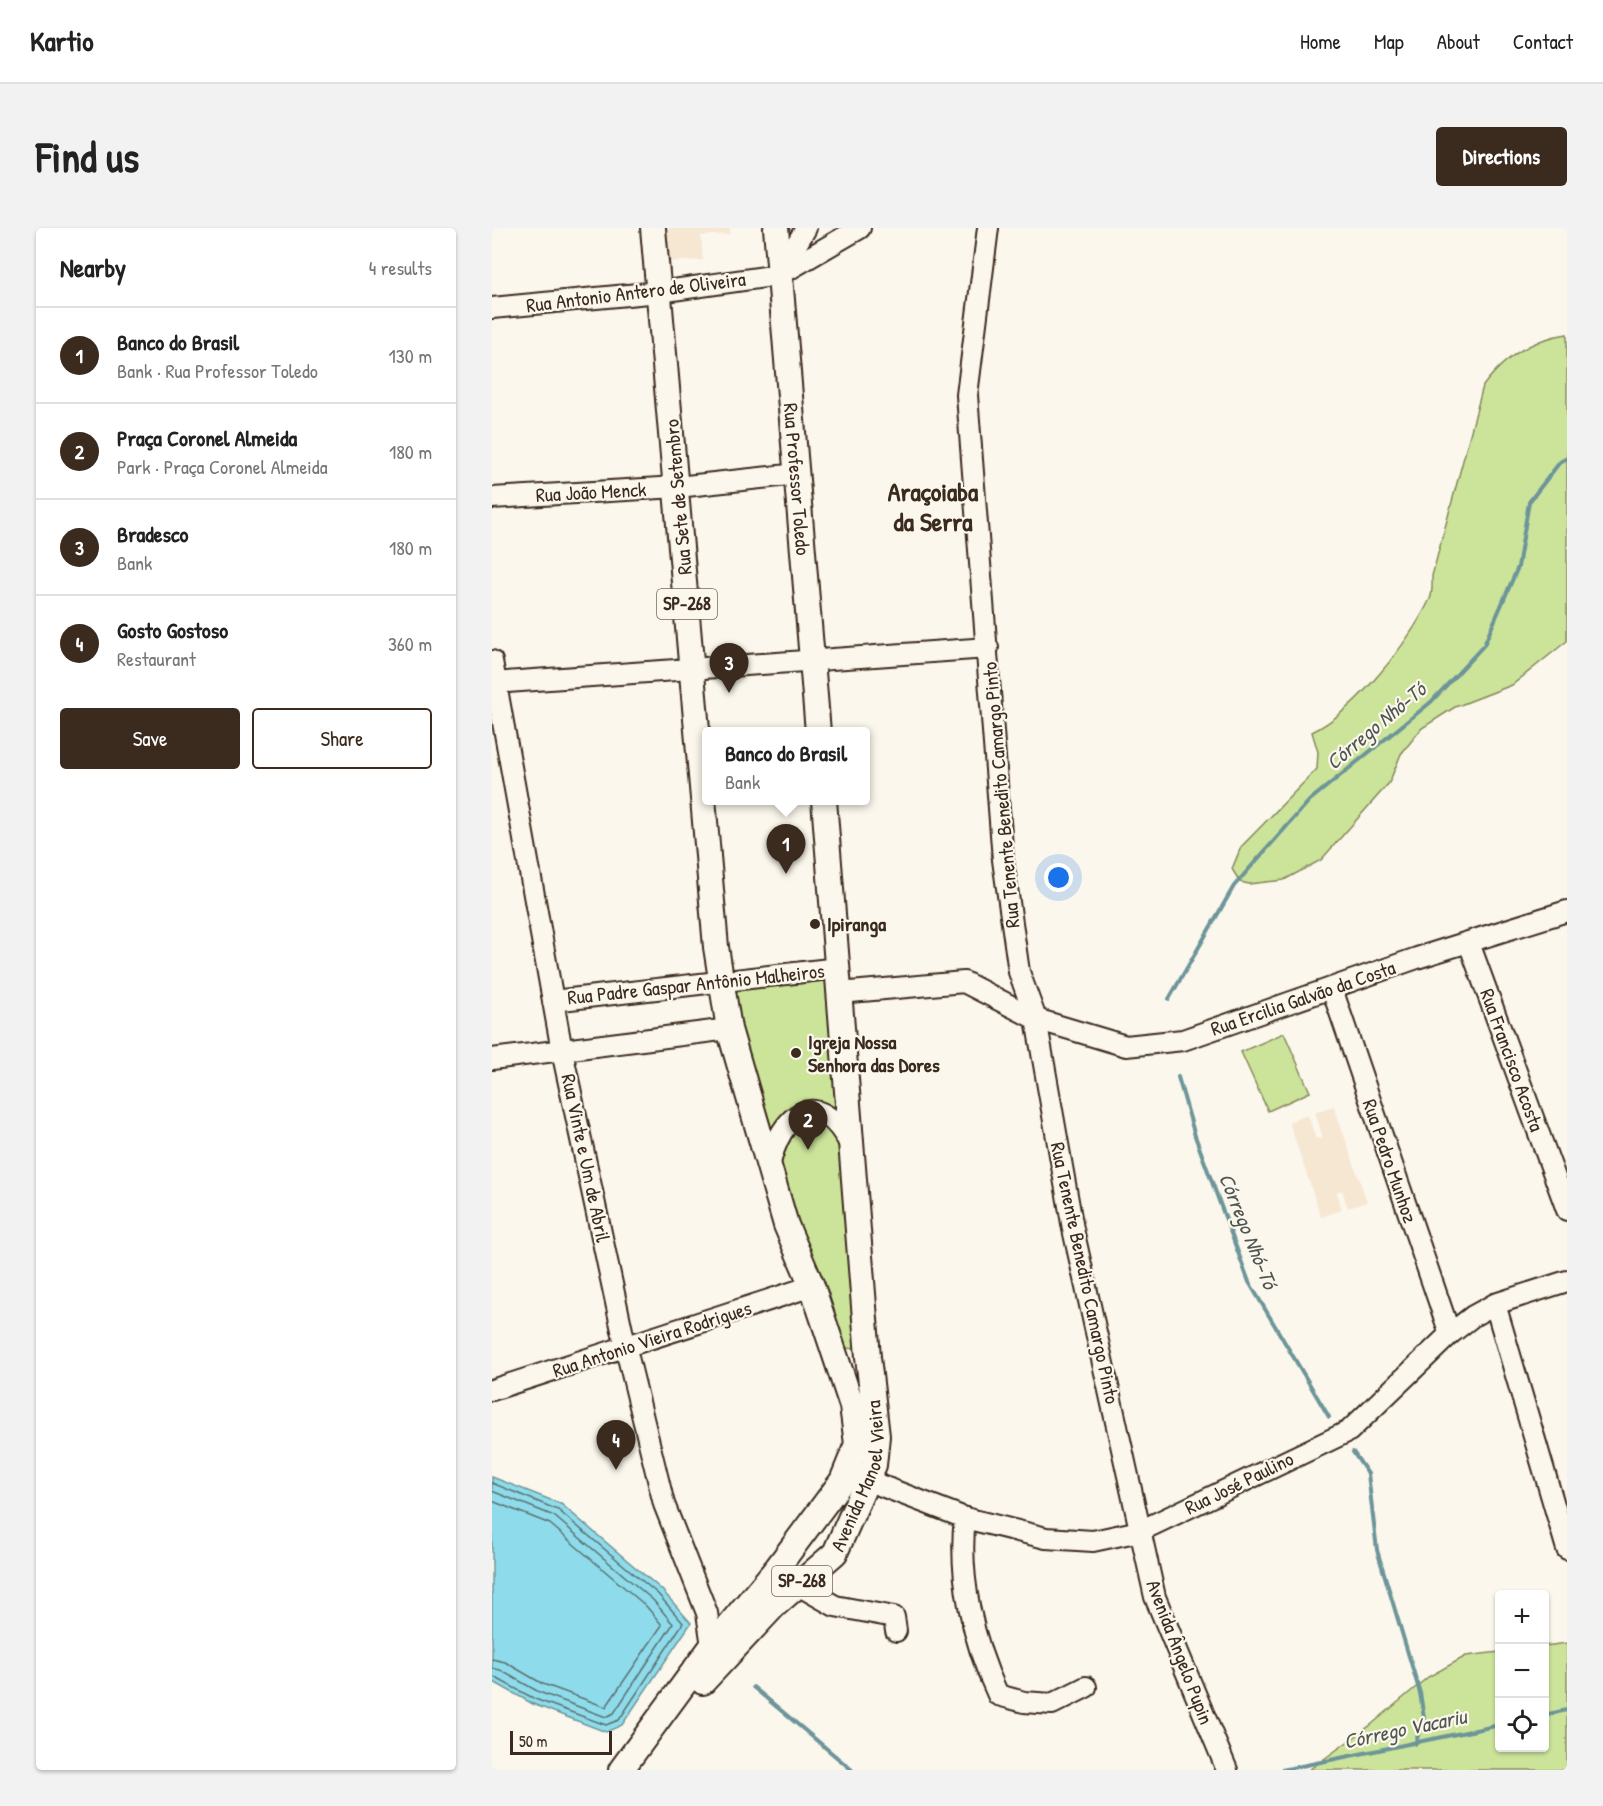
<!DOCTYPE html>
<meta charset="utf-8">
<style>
:root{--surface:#fff;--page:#f2f2f2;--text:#222;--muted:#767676;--line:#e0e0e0;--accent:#3b2a1e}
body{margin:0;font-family:"Patrick Hand",sans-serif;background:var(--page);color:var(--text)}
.controls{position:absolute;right:18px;bottom:18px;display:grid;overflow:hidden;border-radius:6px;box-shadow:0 2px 4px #0004}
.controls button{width:54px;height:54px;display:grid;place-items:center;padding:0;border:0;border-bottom:2px solid var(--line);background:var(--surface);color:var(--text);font:30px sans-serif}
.scale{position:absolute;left:18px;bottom:15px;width:102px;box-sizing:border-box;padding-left:6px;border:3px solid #3b2a1e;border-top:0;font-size:16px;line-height:21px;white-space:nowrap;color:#3b2a1e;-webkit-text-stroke:4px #fbf7ec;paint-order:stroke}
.you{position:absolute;left:567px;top:650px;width:21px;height:21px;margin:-15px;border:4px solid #fff;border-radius:50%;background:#1a73e8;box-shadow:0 0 0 9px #1a73e833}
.badge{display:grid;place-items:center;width:39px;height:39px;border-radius:50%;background:var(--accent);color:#fff;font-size:20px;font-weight:700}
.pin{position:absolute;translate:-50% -50px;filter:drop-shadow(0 2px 3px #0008)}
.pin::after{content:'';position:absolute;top:32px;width:21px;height:18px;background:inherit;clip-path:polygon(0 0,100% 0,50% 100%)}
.popup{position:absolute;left:210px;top:499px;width:168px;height:78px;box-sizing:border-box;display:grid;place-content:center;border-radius:6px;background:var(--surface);filter:drop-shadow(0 2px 4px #0005);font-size:20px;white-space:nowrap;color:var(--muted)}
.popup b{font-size:22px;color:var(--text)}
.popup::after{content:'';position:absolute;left:50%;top:100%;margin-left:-12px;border:12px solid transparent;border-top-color:var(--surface)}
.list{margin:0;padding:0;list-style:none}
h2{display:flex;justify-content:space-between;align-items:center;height:78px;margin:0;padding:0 24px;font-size:26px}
h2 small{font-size:20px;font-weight:400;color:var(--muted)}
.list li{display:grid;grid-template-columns:39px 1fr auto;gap:18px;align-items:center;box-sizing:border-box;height:96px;padding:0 24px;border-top:2px solid var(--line)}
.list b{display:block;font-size:22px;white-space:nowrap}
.list p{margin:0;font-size:20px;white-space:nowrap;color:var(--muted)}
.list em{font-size:20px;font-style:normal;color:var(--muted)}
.actions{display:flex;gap:12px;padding:18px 24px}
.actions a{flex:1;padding:14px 0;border:2px solid var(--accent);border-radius:6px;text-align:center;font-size:21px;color:var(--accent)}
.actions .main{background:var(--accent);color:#fff}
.icon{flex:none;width:33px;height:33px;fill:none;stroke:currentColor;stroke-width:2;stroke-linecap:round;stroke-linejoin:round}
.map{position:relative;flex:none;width:1075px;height:1542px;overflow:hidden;border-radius:6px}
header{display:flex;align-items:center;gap:36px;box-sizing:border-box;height:84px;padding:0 30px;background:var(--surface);border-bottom:2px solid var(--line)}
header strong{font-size:28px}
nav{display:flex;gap:33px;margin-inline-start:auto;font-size:21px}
.intro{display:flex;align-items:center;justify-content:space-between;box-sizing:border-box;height:144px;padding:0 36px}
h1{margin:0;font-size:42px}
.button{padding:15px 27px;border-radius:6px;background:var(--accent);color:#fff;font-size:21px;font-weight:700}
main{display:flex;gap:36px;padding:0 36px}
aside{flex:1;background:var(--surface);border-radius:6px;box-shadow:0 2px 4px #0004}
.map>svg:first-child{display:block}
.built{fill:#f6e7d3}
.green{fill:#cce49a;stroke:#84875c;stroke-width:1.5}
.water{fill:#8edceb;stroke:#6d9599;stroke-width:1.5}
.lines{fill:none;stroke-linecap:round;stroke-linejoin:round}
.shore{stroke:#5c7170;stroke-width:1.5}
.stream{stroke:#6d9599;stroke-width:4}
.minor-casing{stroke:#3b2a1e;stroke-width:24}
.major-casing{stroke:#3b2a1e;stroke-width:28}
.minor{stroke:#fbf7ec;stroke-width:20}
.major{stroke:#fbf7ec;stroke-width:24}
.poi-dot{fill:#3b2a1e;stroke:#fbf7ec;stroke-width:2}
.labels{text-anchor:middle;stroke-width:4.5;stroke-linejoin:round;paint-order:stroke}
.shield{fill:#fbf7ec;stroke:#75685c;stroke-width:1.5}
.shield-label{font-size:18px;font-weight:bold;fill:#3b2a1e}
.street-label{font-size:20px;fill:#3b2a1e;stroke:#fbf7ec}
.poi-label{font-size:20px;font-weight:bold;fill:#3b2a1e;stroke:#fbf7ec;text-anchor:start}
.water-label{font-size:21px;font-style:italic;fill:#505651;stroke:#fbf7ec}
.district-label{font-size:26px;font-weight:bold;fill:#3b2a1e;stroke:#fbf7ec}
</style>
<header>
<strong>Kartio</strong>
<nav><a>Home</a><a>Map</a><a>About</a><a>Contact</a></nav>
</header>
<div class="intro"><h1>Find us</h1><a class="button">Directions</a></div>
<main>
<aside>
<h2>Nearby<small>4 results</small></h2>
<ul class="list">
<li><span class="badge">1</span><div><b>Banco do Brasil</b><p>Bank · Rua Professor Toledo</p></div><em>130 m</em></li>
<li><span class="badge">2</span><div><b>Praça Coronel Almeida</b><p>Park · Praça Coronel Almeida</p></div><em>180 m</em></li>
<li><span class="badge">3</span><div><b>Bradesco</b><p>Bank</p></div><em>180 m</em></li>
<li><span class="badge">4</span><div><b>Gosto Gostoso</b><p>Restaurant</p></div><em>360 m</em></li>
</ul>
<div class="actions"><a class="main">Save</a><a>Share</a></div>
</aside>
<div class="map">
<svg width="1075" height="1542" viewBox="0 0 1075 1542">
<rect width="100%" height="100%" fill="#fbf7ec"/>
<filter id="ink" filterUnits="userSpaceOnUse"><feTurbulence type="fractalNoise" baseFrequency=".0167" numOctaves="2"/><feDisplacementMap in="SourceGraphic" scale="12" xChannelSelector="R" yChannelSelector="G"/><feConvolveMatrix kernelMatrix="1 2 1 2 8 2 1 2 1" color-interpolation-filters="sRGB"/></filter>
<g filter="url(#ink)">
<!-- built -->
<g class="built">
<polygon points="171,0 238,0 238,6 209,8 211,32 174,34"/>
<polygon points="842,878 875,974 856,980 850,962 845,964 850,982 829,989 797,894 816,887 824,911 831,910 823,884"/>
</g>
<!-- green -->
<g class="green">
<path d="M 1075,106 L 1075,413 L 1020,457 L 963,479 L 930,500 L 909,526 L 897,555 L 829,632 L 792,652 L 757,656 L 748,654 L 740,641 L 749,619 L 825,541 L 826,524 L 820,504 C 864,483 917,414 938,371 C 941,364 940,355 940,348 L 991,158 C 1012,130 1039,111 1075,106 Z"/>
<polygon points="343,744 364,1121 353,1120 348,1115 318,1046 233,756"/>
<polygon points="792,805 818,864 776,883 749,824"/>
<polygon points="1075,1415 1075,1542 817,1542 880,1496 936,1449 974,1428 1007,1424 1008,1520 1052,1520 1053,1418"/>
</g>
<!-- water -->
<polygon class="water" points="0,1249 69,1276 170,1362 199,1395 130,1497 114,1504 41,1476 0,1453"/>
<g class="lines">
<!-- shore -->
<g class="shore">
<polyline points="0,1255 66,1282 166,1366 191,1395 127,1492 114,1497 43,1471 0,1448"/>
<polyline points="0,1263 62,1288 161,1372 181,1396 122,1485 114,1489 47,1464 8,1442 0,1440"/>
<polyline points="0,1273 58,1296 154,1378 170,1397 114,1479 51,1456 13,1434 0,1431"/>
</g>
<!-- stream -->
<g class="stream">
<polyline points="677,771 742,658 818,572 939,474 992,417 1026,339 1037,274 1068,234 1075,230"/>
<polyline points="686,849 703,908 757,1054 837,1189"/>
<polyline points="861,1224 876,1246 885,1322 928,1465 932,1490 923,1516"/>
<polyline points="261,1459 360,1542"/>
<polyline points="1052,1487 1075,1482"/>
<polyline points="790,1542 1008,1497"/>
</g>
<defs>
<g id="minor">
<polyline points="496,0 475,167 511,632 527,744 544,791 581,1001 663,1369 735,1542"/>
<polyline points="288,45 314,0"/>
<polyline points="0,80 167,64 287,47 368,0"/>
<polyline points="0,270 185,259 306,246"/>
<polyline points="0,433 70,823 134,1121 172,1276 215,1385 220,1418"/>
<polyline points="0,455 496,420"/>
<polyline points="977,715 1075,982"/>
<polyline points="840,761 958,1106"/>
<polyline points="347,765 472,754 544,791 634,818 691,812 925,730 1075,683"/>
<polyline points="61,773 346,740"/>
<polyline points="0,831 237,801"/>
<path d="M 277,940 C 288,884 327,856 359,918"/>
<polyline points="1003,1076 1075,1321"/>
<polyline points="0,1162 320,1058"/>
<polyline points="377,1253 473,1290 554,1310 601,1313 648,1303 857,1203 958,1106 981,1088 1003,1076 1075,1053"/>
<path d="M 473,1290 C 466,1348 481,1414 506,1467 L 532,1474 L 560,1476 L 594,1459"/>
<polyline points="306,1357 343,1378 402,1389 404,1403"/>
</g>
<g id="major">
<path id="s1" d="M 284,0 L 326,504"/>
<path id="s2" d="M 211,1454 L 282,1378 L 343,1325 L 382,1237 L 385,1208 L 376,1129 L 332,572"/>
<polyline points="129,1542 220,1418 285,1340 350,1253 365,1216 360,1178 320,1058 294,997 237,801 224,719 161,0"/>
</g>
</defs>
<!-- minor casing -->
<use href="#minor" class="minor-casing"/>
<!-- major casing -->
<use href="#major" class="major-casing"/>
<!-- minor -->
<use href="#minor" class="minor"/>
<!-- major -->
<use href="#major" class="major"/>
</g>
</g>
<!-- markers -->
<g class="poi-dot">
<circle cx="323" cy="696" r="6"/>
<circle cx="304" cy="825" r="6"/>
</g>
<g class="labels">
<!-- shield labels -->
<g class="shield">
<rect x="165" y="361" width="60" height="30" rx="4.5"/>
<rect x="280" y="1338" width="60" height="30" rx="4.5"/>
</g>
<g class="shield-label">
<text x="195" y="382">SP-268</text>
<text x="310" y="1359">SP-268</text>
</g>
<!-- street labels -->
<g class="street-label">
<text transform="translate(144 64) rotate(-7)" y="7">Rua Antonio Antero de Oliveira</text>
<text dy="7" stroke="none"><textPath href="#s1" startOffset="252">Rua Professor Toledo</textPath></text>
<text transform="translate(99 264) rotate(-3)" y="7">Rua João Menck</text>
<text transform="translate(186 269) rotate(-95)" y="7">Rua Sete de Setembro</text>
<text transform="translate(509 567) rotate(-95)" y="7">Rua Tenente Benedito Camargo Pinto</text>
<text transform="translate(204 756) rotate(-6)" y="7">Rua Padre Gaspar Antônio Malheiros</text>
<text transform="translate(811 770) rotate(-19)" y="7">Rua Ercilia Galvão da Costa</text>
<text transform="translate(1020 832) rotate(70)" y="7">Rua Francisco Acosta</text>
<text transform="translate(94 930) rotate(78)" y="7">Rua Vinte e Um de Abril</text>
<text transform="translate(898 933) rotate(71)" y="7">Rua Pedro Munhoz</text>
<text transform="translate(593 1045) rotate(78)" y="7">Rua Tenente Benedito Camargo Pinto</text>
<text transform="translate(160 1111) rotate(-18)" y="7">Rua Antonio Vieira Rodrigues</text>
<text dy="7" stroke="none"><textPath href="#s2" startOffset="267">Avenida Manoel Vieira</textPath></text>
<text transform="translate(747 1255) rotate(-26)" y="7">Rua José Paulino</text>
<text transform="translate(688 1424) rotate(69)" y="7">Avenida Ângelo Pupin</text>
</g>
<!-- poi labels -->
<g class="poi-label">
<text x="335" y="703">Ipiranga</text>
<text x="316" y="821">Igreja Nossa<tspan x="316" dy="23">Senhora das Dores</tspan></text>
</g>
<!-- water labels -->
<g class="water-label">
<text transform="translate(884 498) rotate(-40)" y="7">Córrego Nhó-Tó</text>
<text transform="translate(756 1003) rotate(68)" y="7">Córrego Nhó-Tó</text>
<text transform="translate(913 1501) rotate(-12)" y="7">Córrego Vacariu</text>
</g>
<!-- district labels -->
<g class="district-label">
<text x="441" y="273">Araçoiaba<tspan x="441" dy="30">da Serra</tspan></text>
</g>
</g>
</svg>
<div class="controls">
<button>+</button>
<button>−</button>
<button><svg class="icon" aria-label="locate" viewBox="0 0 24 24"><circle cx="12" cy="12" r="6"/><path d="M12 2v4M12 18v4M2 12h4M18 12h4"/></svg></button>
</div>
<div class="scale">50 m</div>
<div class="you"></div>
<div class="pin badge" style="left:294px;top:646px">1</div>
<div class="popup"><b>Banco do Brasil</b>Bank</div>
<div class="pin badge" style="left:316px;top:922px">2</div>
<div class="pin badge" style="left:237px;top:465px">3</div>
<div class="pin badge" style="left:124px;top:1242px">4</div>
</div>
</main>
